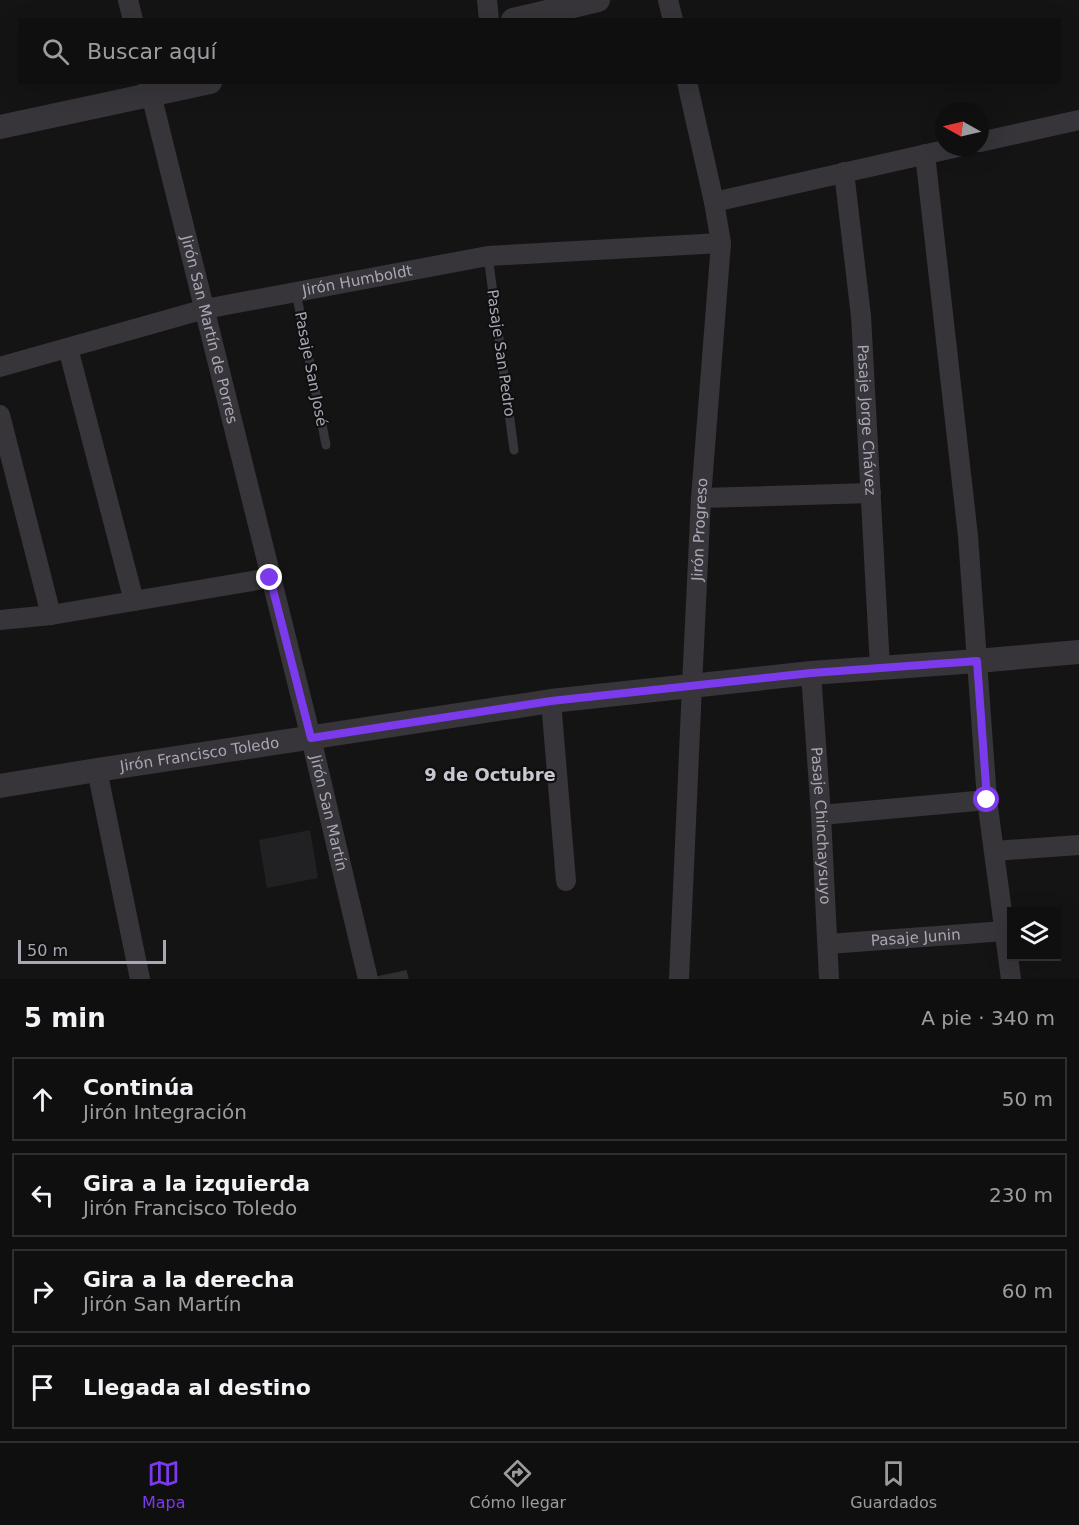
<!DOCTYPE html>
<html lang="es">
<meta charset="utf-8">
<style>
:root{--surface:#100f10;--page:#191819;--text:#f1f3f6;--muted:#9c9c9f;--line:#302f30;--accent:#7c3aed}
body{margin:0;font-family:"DejaVu Sans",sans-serif;background:var(--page);color:var(--text)}
.controls{position:absolute;right:18px;bottom:18px;display:grid;overflow:hidden;border-radius:0px;box-shadow:0 6px 24px #0002}
.controls button{width:54px;height:54px;display:grid;place-items:center;padding:0;border:0;border-bottom:2px solid var(--line);background:var(--surface);color:var(--text);font:30px sans-serif}
.compass{position:absolute;left:935px;top:102px;width:54px;height:54px;border-radius:50%;background:var(--surface);box-shadow:0 6px 24px #0002;rotate:278deg}
.scale{position:absolute;left:18px;bottom:15px;width:148px;box-sizing:border-box;padding-left:6px;border:3px solid #aaa7b5;border-top:0;font-size:16px;line-height:21px;white-space:nowrap;color:#aaa7b5;-webkit-text-stroke:4px #100f10;paint-order:stroke}
.stop{position:absolute;width:18px;height:18px;margin:-14px;border:4px solid #7c3aed;border-radius:50%;background:#fff}
.stop.end{background:#7c3aed;border-color:#fff;box-shadow:0 2px 6px #0008}
.list{margin:0;padding:0;list-style:none}
h2{display:flex;justify-content:space-between;align-items:center;height:78px;margin:0;padding:0 24px;font-size:26px}
h2 small{font-size:20px;font-weight:400;color:var(--muted)}
.list li{display:grid;grid-template-columns:39px 1fr auto;gap:18px;align-items:center;box-sizing:border-box;height:84px;margin:0 12px 12px;padding:0 12px;border:2px solid var(--line);border-radius:0px}
.list b{display:block;font-size:22px;white-space:nowrap}
.list p{margin:0;font-size:20px;white-space:nowrap;color:var(--muted)}
.list em{font-size:20px;font-style:normal;color:var(--muted)}
.icon{flex:none;width:33px;height:33px;fill:none;stroke:currentColor;stroke-width:2;stroke-linecap:round;stroke-linejoin:round}
.map{position:relative;flex:none;width:1079px;height:979px;overflow:hidden}
.search{position:absolute;background:var(--surface);box-shadow:0 6px 24px #0002;left:18px;right:18px;top:18px;height:66px;display:flex;align-items:center;gap:15px;box-sizing:border-box;padding:0 21px;border-radius:0px;color:var(--muted);font-size:22px}
.sheet{height:462px;background:var(--surface)}
nav{display:flex;justify-content:space-around;align-items:center;box-sizing:border-box;height:84px;border-top:2px solid var(--line);background:var(--surface);font-size:16px;color:var(--muted)}
nav a{display:grid;justify-items:center;gap:3px}
nav .on{color:var(--accent)}
.map>svg:first-child{display:block}
.built{fill:#212022}
.building{fill:#302f31;stroke:#302e31;stroke-width:1.5}
.lines{fill:none;stroke-linecap:round;stroke-linejoin:round}
.service{stroke:#37353a;stroke-width:9}
.minor{stroke:#37353a;stroke-width:20}
.tertiary{stroke:#37353a;stroke-width:24}
.route{stroke:#7c3aed;stroke-width:8}
.labels{text-anchor:middle;stroke-width:4.5;stroke-linejoin:round;paint-order:stroke}
.street-label{font-size:15px;fill:#aaa7b5;stroke:#100f10}
.quarter-label{font-size:18px;font-weight:bold;fill:#cac7d1;stroke:#100f10}
</style>
<div class="map">
<svg width="1079" height="979" viewBox="0 0 1079 979">
<rect width="100%" height="100%" fill="#151415"/>
<!-- built -->
<polygon class="built" points="310,830 318,878 267,888 259,840"/>
<!-- building -->
<polygon class="building" points="406,971 408,979 378,979 377,977"/>
<g class="lines">
<!-- service -->
<g class="service">
<polyline points="488,256 514,450"/>
<polyline points="296,292 326,445"/>
</g>
<!-- minor -->
<g class="minor">
<polyline points="128,0 133,20"/>
<polyline points="487,0 489,20"/>
<polyline points="668,0 673,20"/>
<path id="s1" d="M 148,82 L 311,738 L 368,979"/>
<polyline points="980,142 1079,120"/>
<polyline points="925,154 968,536 987,800 1011,979"/>
<path id="s2" d="M 844,172 L 861,316 L 880,668"/>
<polyline points="714,202 958,147"/>
<polyline points="68,348 134,601"/>
<path id="s3" d="M 0,367 L 205,309 L 488,256 L 721,243"/>
<polyline points="0,415 51,615"/>
<polyline points="701,498 871,493"/>
<polyline points="0,620 51,615 270,578"/>
<path id="s4" d="M 811,673 L 821,815 L 829,979"/>
<polyline points="551,701 566,881"/>
<polyline points="97,770 140,979"/>
<polyline points="821,815 987,800"/>
<polyline points="994,851 1079,845"/>
<path id="s5" d="M 828,944 L 1005,931"/>
<path id="s6" d="M 679,979 L 692,686 L 701,498 L 721,243 L 714,202 L 687,82"/>
</g>
<!-- tertiary -->
<g class="tertiary">
<polyline points="513,20 598,0"/>
<polyline points="0,127 210,82"/>
<path id="s7" d="M 0,786 L 97,770 L 551,701 L 811,673 L 977,661 L 1079,652"/>
</g>
</g>
<g class="lines">
<!-- route -->
<polyline class="route" points="270,578 311,738 551,701 811,673 977,661 987,800"/>
</g>
<g class="labels">
<!-- street labels -->
<g class="street-label">
<text dy="5" stroke="none"><textPath href="#s3" startOffset="368">Jirón Humboldt</textPath></text>
<text dy="5" stroke="none"><textPath href="#s1" startOffset="255">Jirón San Martín de Porres</textPath></text>
<text transform="translate(501 353) rotate(82)" y="5">Pasaje San Pedro</text>
<text transform="translate(311 369) rotate(79)" y="5">Pasaje San José</text>
<text dy="5" stroke="none"><textPath href="#s2" startOffset="249">Pasaje Jorge Chávez</textPath></text>
<text dy="5" stroke="none"><textPath href="#s6" startOffset="450">Jirón Progreso</textPath></text>
<text dy="5" stroke="none"><textPath href="#s7" startOffset="202">Jirón Francisco Toledo</textPath></text>
<text dy="5" stroke="none"><textPath href="#s1" startOffset="753">Jirón San Martín</textPath></text>
<text dy="5" stroke="none"><textPath href="#s4" startOffset="153">Pasaje Chinchaysuyo</textPath></text>
<text dy="5" stroke="none"><textPath href="#s5" startOffset="88">Pasaje Junin</textPath></text>
</g>
<!-- quarter labels -->
<g class="quarter-label">
<text x="490" y="781">9 de Octubre</text>
</g>
</g>
</svg>
<div class="controls">
<button><svg class="icon" aria-label="layers" viewBox="0 0 24 24"><path d="M12 4l9 5-9 5-9-5zM3 14l9 5 9-5"/></svg></button>
</div>
<svg class="compass" viewBox="-18 -18 36 36"><path d="M0-13l5 13h-10z" fill="#e53935"/><path d="M0 13l5-13h-10z" fill="#9c9c9f"/></svg>
<div class="scale">50 m</div>
<div class="stop" style="left:987px;top:800px"></div>
<div class="stop end" style="left:270px;top:578px"></div>
<div class="search"><svg class="icon" aria-label="search" viewBox="0 0 24 24"><circle cx="10" cy="10" r="6"/><path d="M15 15l6 6"/></svg>Buscar aquí</div>
</div>
<section class="sheet">
<h2>5 min<small>A pie · 340 m</small></h2>
<ul class="list">
<li><svg class="icon" aria-label="ahead" viewBox="0 0 24 24"><path d="M12 20V5M6 11l6-6 6 6"/></svg><div><b>Continúa</b><p>Jirón Integración</p></div><em>50 m</em></li>
<li><svg class="icon" aria-label="left" viewBox="0 0 24 24"><path d="M17 20v-9H6M10 6l-5 5 5 5"/></svg><div><b>Gira a la izquierda</b><p>Jirón Francisco Toledo</p></div><em>230 m</em></li>
<li><svg class="icon" aria-label="right" viewBox="0 0 24 24"><path d="M7 20v-9h11M14 6l5 5-5 5"/></svg><div><b>Gira a la derecha</b><p>Jirón San Martín</p></div><em>60 m</em></li>
<li><svg class="icon" aria-label="arrive" viewBox="0 0 24 24"><path d="M6 21V4h12l-3 4 3 4H6"/></svg><div><b>Llegada al destino</b></div></li>
</ul>
</section>
<nav>
<a class="on"><svg class="icon" aria-label="map" viewBox="0 0 24 24"><path d="M3 6l6-2 6 2 6-2v14l-6 2-6-2-6 2zM9 4v14M15 6v14"/></svg>Mapa</a>
<a><svg class="icon" aria-label="directions" viewBox="0 0 24 24"><path d="M12 3l9 9-9 9-9-9zM9 14v-3h6M13 9l2 2-2 2"/></svg>Cómo llegar</a>
<a><svg class="icon" aria-label="saved" viewBox="0 0 24 24"><path d="M7 4h10v16l-5-4-5 4z"/></svg>Guardados</a>
</nav>
